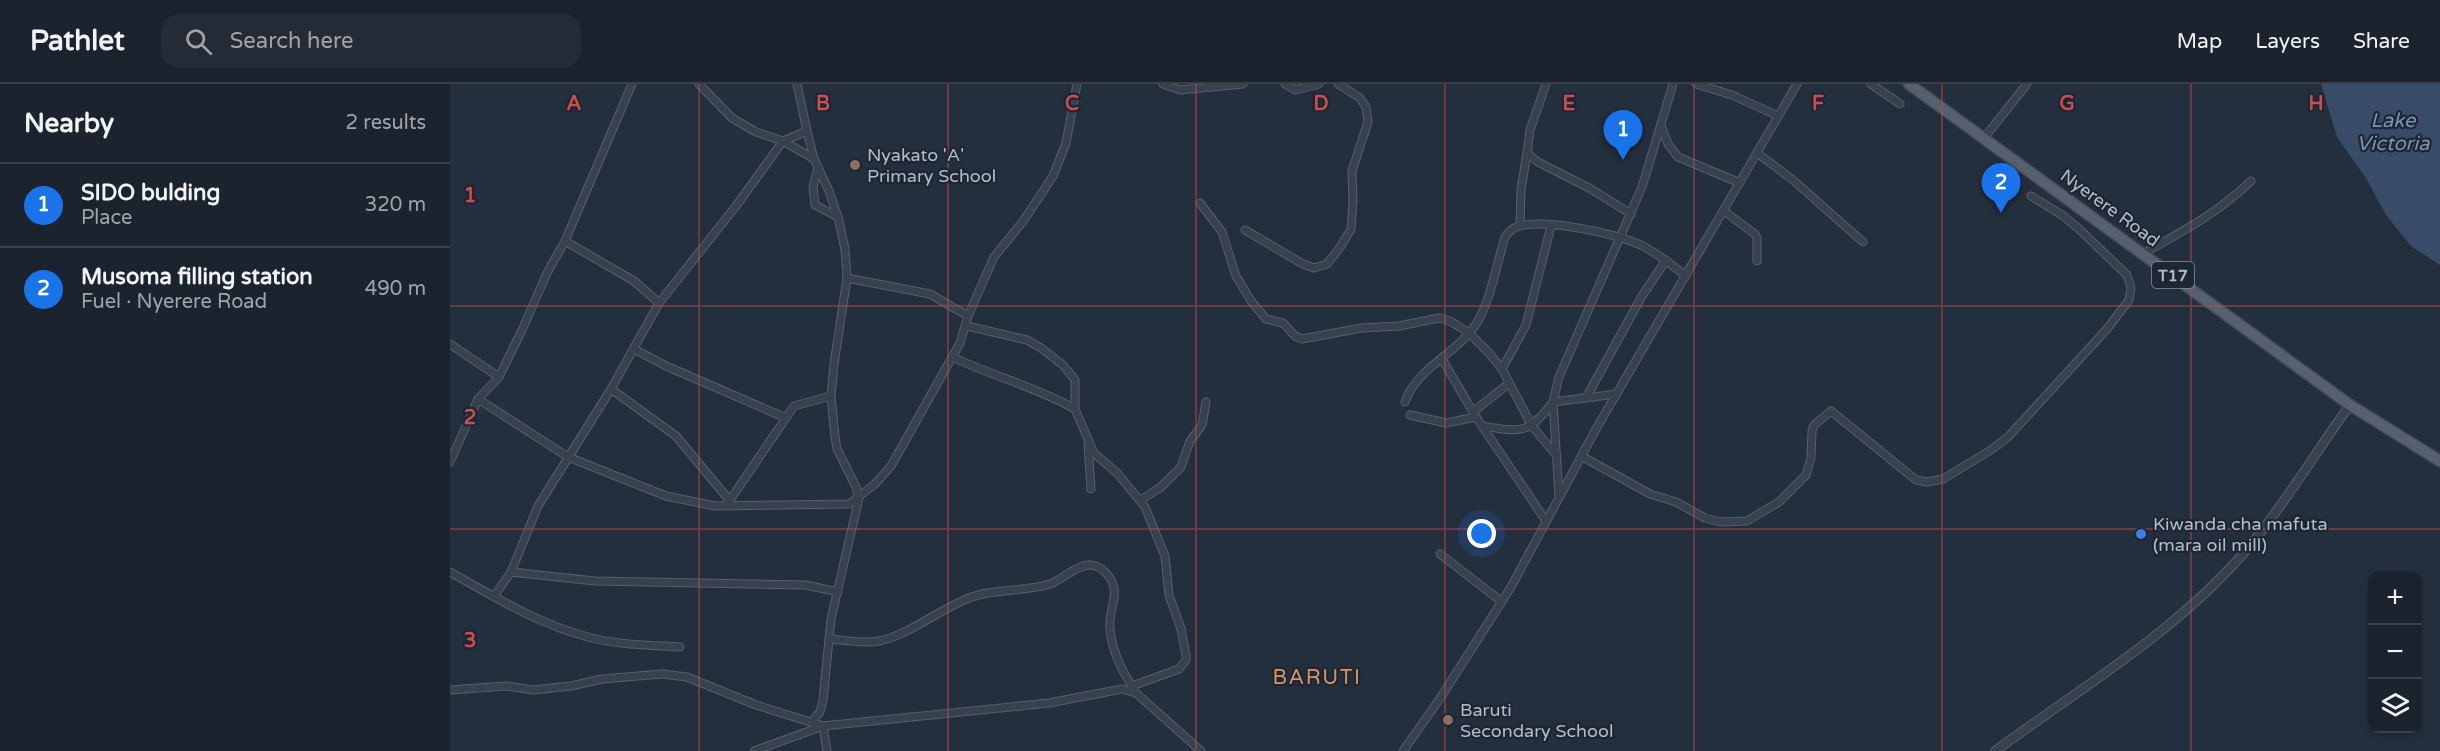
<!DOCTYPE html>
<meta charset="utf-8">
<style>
:root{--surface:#1b232e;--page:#242b36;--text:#f1f3f6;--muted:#a0a4aa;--line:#39404a;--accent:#1a73e8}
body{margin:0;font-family:"Varela Round",sans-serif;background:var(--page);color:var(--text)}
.controls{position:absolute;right:18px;bottom:18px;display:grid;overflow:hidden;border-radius:12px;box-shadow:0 3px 9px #0003}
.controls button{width:54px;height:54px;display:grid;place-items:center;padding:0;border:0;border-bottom:2px solid var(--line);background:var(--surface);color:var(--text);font:30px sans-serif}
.you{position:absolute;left:1032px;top:450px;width:21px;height:21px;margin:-15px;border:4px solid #fff;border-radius:50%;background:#1a73e8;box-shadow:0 0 0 9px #1a73e833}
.badge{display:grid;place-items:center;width:39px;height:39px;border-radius:50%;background:var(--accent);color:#fff;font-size:20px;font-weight:700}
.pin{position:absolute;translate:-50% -50px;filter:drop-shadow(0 2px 3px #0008)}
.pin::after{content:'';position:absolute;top:32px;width:21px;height:18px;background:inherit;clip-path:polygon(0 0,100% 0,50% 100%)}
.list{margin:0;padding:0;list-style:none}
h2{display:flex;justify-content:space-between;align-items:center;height:78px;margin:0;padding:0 24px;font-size:26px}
h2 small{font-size:20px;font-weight:400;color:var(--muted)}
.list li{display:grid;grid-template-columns:39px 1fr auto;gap:18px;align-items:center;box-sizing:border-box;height:84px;padding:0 24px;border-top:2px solid var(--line)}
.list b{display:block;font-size:22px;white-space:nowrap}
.list p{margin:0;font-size:20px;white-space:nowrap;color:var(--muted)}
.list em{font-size:20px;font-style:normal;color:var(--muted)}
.icon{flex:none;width:33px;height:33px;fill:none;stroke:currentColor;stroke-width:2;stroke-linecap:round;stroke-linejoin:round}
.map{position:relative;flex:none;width:1990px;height:667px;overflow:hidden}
header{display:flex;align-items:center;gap:36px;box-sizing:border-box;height:84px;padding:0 30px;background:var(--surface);border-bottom:2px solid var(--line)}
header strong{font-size:28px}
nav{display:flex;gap:33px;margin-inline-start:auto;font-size:21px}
.search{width:420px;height:54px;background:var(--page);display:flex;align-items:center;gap:15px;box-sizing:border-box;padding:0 21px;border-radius:18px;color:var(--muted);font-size:22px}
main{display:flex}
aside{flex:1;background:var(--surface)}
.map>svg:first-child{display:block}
.water{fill:#394c67}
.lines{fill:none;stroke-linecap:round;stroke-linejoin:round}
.minor-casing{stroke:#565f6c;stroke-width:9}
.tertiary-casing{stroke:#565f6c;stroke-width:10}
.primary-casing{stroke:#414a57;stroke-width:13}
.minor{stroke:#38414e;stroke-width:7}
.tertiary{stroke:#38414e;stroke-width:8}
.primary{stroke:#56606e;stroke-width:10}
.grid{fill:none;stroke:#ce4d50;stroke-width:1.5;stroke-opacity:0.55}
.education-dot{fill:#8d6e63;stroke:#1d2633;stroke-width:2}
.shop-dot{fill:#3f7fe0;stroke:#1d2633;stroke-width:2}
.labels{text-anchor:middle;stroke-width:4.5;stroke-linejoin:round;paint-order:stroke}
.shield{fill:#1d2633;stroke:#878f9c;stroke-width:1.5}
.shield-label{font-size:16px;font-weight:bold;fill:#b4bcc9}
.poi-label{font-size:18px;fill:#b4bcc9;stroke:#1d2633;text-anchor:start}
.street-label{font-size:18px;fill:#b4bcc9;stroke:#1d2633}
.water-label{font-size:20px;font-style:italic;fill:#7c92b1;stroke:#1d2633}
.quarter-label{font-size:21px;letter-spacing:1.5px;fill:#d59563;stroke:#1d2633}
.grid-label{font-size:20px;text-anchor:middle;font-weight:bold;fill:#ce4d50;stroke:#1d2633;stroke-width:4.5;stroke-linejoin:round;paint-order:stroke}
</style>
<header>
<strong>Pathlet</strong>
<div class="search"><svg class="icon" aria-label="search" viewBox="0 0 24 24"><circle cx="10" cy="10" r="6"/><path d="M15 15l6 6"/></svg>Search here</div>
<nav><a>Map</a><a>Layers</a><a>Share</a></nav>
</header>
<main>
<aside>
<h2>Nearby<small>2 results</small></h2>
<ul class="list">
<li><span class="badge">1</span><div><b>SIDO bulding</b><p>Place</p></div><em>320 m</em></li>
<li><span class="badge">2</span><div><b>Musoma filling station</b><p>Fuel · Nyerere Road</p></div><em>490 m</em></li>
</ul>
</aside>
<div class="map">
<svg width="1990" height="667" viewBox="0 0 1990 667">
<rect width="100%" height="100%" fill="#242f3e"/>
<!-- water -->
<polygon class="water" points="1871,0 1990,0 1990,181 1961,162 1936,131 1916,94 1887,53"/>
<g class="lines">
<defs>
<g id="minor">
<polyline points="249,0 282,34 306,48 333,57 364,75 379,107 388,133 395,165 397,194 384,280 381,312 385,353 387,365 406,403 409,414 381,535 373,616 370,628 361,638"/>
<polyline points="713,0 730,6 793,0"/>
<polyline points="835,0 845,6 869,0"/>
<polyline points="1096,0 1080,46 1077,69 1088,78 1141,105 1181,130"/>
<polyline points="1246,0 1282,11 1328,32"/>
<polyline points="1421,0 1450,20"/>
<polyline points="1211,42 1218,60 1228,73 1290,99"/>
<polyline points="357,47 364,75"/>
<polyline points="1534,54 1577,0"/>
<polyline points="1307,69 1343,96 1413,158"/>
<polyline points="368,83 363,103 365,121 388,133"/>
<polyline points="750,119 772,148 786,192 801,217 816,235 833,239 845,252 852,255 911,244 949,242 989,234 1000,237 1019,249 1039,269 1052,285 1082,342 1106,371"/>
<polyline points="1274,127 1305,150 1307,154 1307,177"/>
<polyline points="1070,142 1071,106 1077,69"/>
<polyline points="795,146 853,180 864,184 877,180 891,162 901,145 903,118 902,87 918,38 916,23 910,14 888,0"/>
<polyline points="115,157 184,197 209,219"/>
<path d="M 1694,169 C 1735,146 1766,130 1801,97"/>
<polyline points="397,194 480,210 518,232"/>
<polyline points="517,242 577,256 591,264 613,281 625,296 625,325 644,369 668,390 695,423 715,472 719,511 731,545 736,571 736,576 729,585 682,602"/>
<polyline points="0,260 49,293"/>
<polyline points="184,265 216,282 336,334"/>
<path d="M 502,273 C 543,292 586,303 625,325"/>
<polyline points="992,275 1026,333 1096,437"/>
<polyline points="1052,285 1076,241 1101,142"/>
<polyline points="161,305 226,352 280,417"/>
<polyline points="1137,312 1192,212 1216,176"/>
<polyline points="28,315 118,373 216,412 265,422 399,420 425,400 441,382 510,259 518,232 544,173 574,136 603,92 616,59 627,0"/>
<path d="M 955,318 C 967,283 1009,269 1028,237 C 1041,214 1047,179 1055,153 C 1059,148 1062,144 1069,142 C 1098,135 1163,149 1191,161 C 1207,169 1222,181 1236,192"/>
<polyline points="1023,328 1058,300"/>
<polyline points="960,331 996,339 1026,333"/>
<path d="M 1032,342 C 1071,348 1078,351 1103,318 L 1167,310"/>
<polyline points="638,360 641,405"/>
<polyline points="1133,373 1200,410 1226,418 1255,434 1271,438 1297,437 1329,418 1356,391 1361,374 1362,347 1364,341 1381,327 1466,396 1477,398 1493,395 1541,366 1558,353 1657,245 1679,216 1681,204 1677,191 1629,145 1612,131 1581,112"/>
<polyline points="0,378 28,315 49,293 72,246 98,187 115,157 182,0"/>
<polyline points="1109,412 1103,318 1109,293 1192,103 1223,0"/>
<polyline points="691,416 711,403 731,383 740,357 752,341 756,318"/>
<polyline points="278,419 344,322 381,312"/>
<polyline points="990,470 1052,518"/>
<path d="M 0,488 C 45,513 88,540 138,553 C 167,561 200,561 230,563"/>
<polyline points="61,488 145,497 356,501 388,508"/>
<polyline points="44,512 61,488 88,422 161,305 209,219 286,122 333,57 357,47 347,0"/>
<path d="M 379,555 C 395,556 413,560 429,557 C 459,551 490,525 519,514 C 545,504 574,508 600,500 C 616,495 637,467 657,490 C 671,507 661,519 660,537 C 658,559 672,588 684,605"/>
<polyline points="0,606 56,602 83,606 121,602 152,595 212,590 237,593 306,621 373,642 377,667"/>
<polyline points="304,667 373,642 599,619 672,605 686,609 751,667"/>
<polyline points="953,667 991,613 1061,503 1146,345 1347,0"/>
</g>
<path id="tertiary" d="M 1545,667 C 1632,603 1734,543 1803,458 C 1838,415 1867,366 1900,321"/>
<polyline id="primary" points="1459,0 1900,321 1990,377"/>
</defs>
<!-- minor casing -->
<use href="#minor" class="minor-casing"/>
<!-- tertiary casing -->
<use href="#tertiary" class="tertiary-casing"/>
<!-- primary casing -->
<use href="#primary" class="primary-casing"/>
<!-- minor -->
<use href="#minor" class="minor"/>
<!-- tertiary -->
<use href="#tertiary" class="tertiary"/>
<!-- primary -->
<use href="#primary" class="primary"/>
</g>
<!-- grid -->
<path class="grid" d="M 249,0 L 249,667M 498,0 L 498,667M 746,0 L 746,667M 995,0 L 995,667M 1244,0 L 1244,667M 1492,0 L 1492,667M 1741,0 L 1741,667M 0,222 L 1990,222M 0,445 L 1990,445"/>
<!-- markers -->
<g class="education-dot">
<circle cx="405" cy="81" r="6"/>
<circle cx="998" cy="636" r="6"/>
</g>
<circle class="shop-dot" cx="1691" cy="450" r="6"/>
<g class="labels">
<!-- shield labels -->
<rect class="shield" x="1702" y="178" width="42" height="26" rx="4.5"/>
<g class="shield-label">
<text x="1723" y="197">T17</text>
</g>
<!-- poi labels -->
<g class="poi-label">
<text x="417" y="77">Nyakato 'A'<tspan x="417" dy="21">Primary School</tspan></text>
<text x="1703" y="446">Kiwanda cha mafuta<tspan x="1703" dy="21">(mara oil mill)</tspan></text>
<text x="1010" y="632">Baruti<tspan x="1010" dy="21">Secondary School</tspan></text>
</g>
<!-- street labels -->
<g class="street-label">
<text transform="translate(1660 124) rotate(36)" y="6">Nyerere Road</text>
</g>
<!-- water labels -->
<g class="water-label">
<text x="1943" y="43">Lake<tspan x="1943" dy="23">Victoria</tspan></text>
</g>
<!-- quarter labels -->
<g class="quarter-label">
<text x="867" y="600">BARUTI</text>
</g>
</g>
<g class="grid-label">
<text x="124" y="26">A</text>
<text x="373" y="26">B</text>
<text x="622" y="26">C</text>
<text x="871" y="26">D</text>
<text x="1119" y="26">E</text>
<text x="1368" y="26">F</text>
<text x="1617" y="26">G</text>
<text x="1866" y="26">H</text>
<text x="20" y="118">1</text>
<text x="20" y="340">2</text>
<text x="20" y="563">3</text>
</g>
</svg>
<div class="controls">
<button>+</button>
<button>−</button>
<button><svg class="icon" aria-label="layers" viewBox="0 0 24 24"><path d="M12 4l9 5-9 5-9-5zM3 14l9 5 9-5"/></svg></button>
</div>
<div class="you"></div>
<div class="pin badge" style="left:1173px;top:76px">1</div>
<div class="pin badge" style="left:1551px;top:129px">2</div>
</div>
</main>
